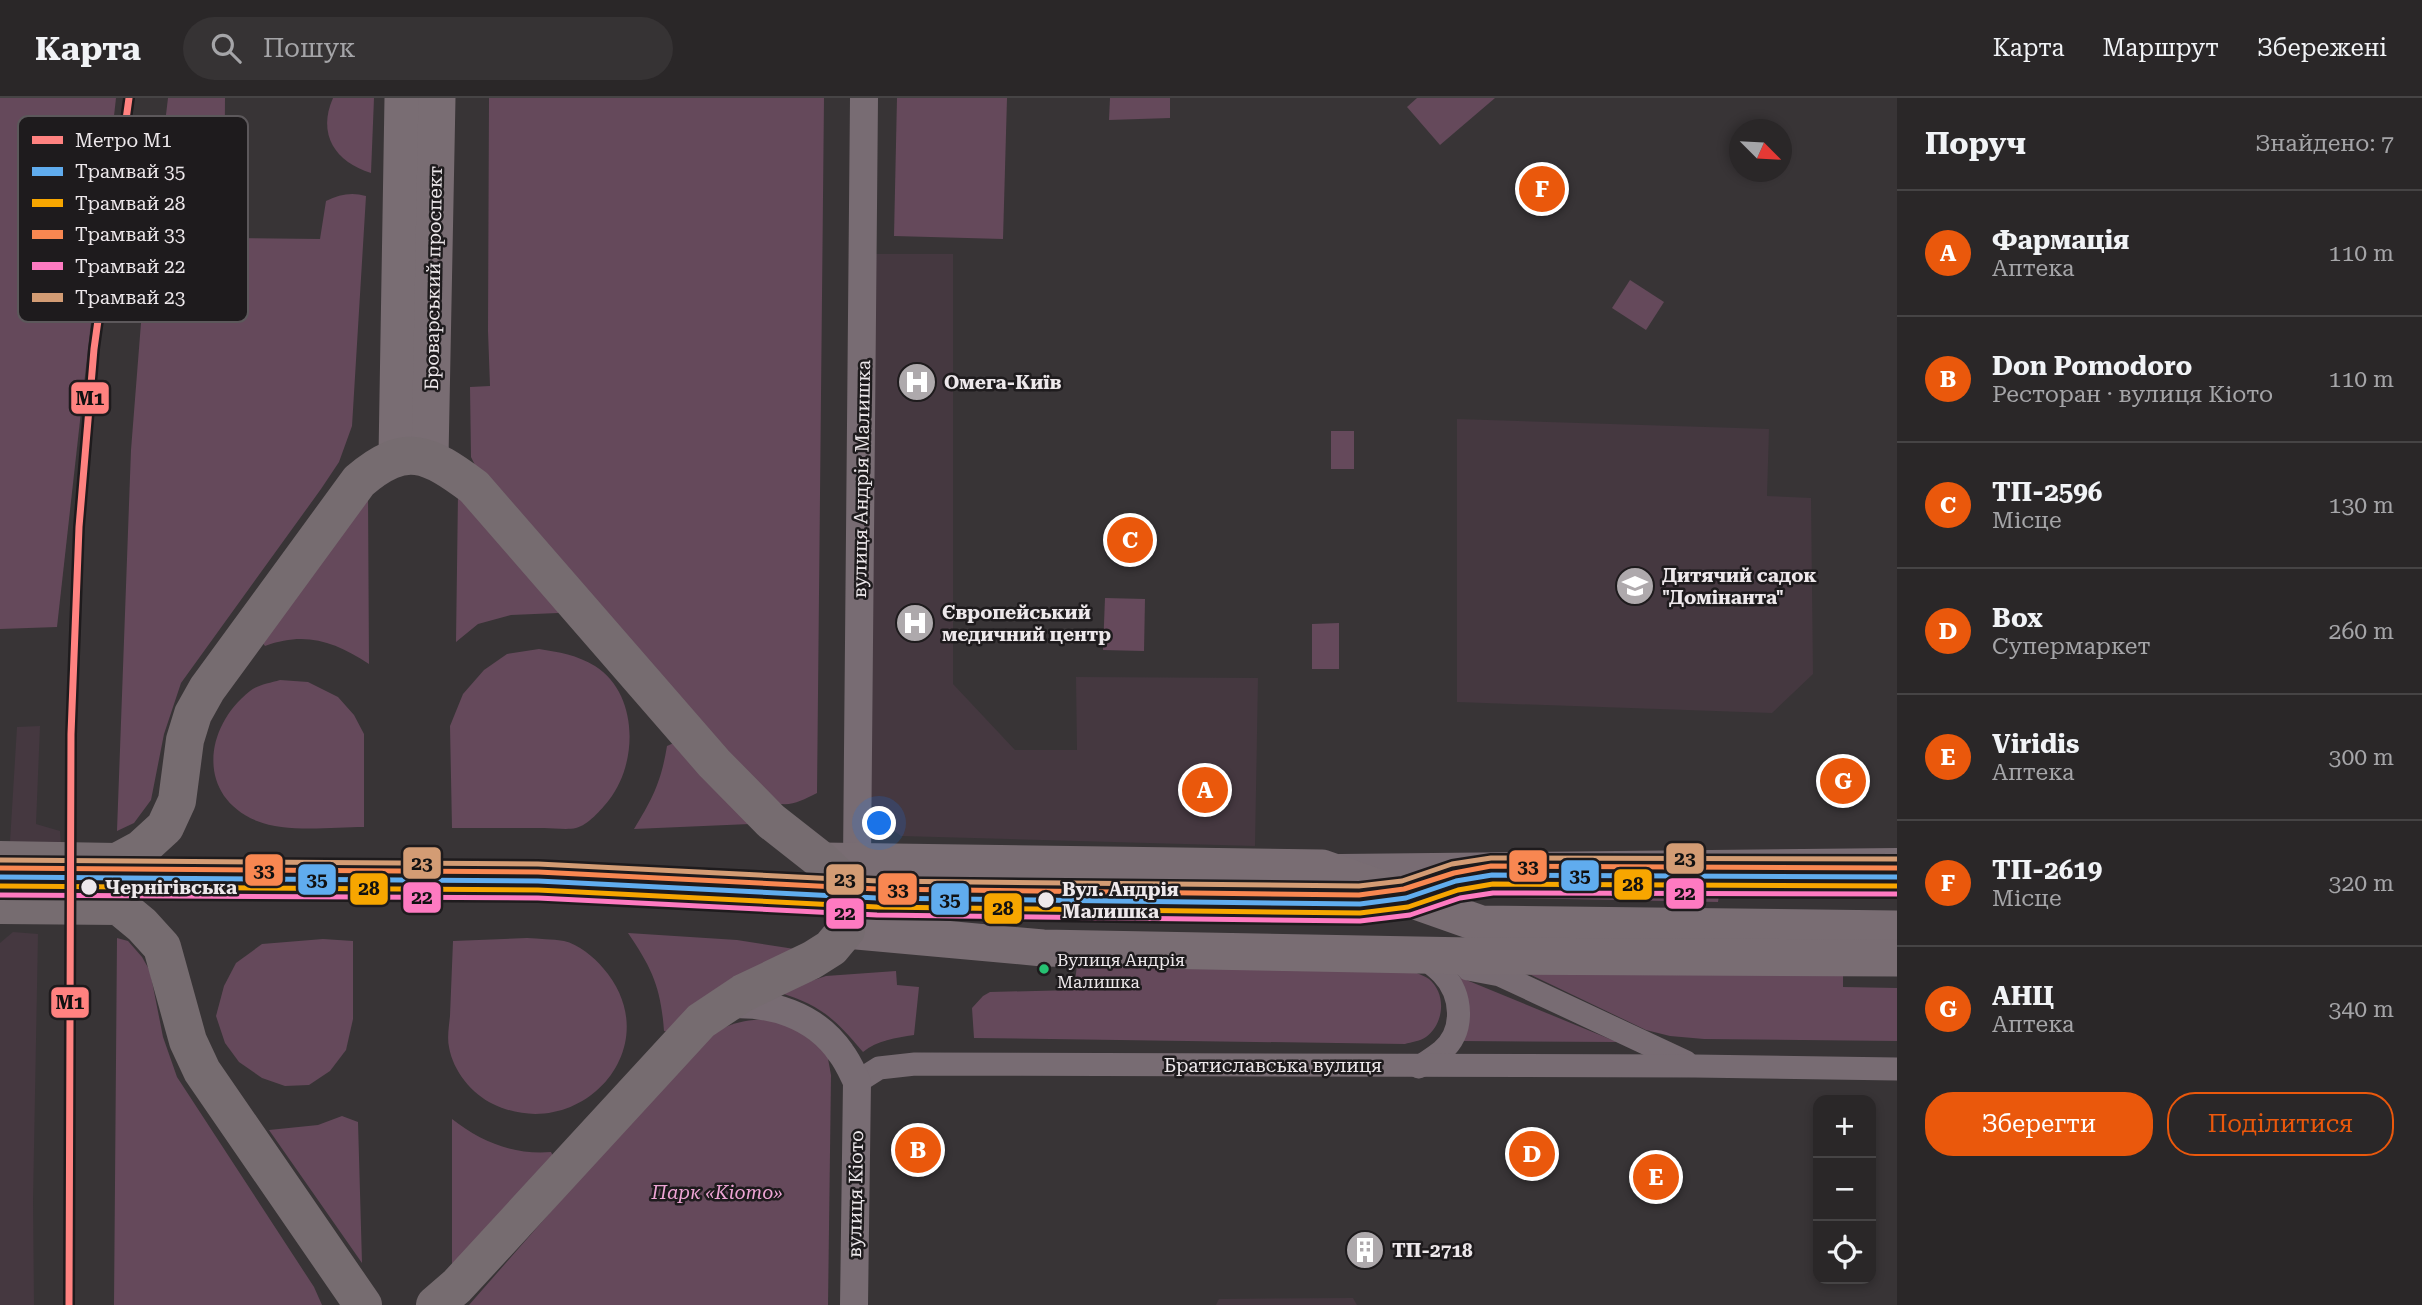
<!DOCTYPE html>
<html lang="uk">
<meta charset="utf-8">
<style>
:root{--surface:#2a2728;--page:#363334;--text:#f1f3f6;--muted:#a5a5a8;--line:#464445;--accent:#ea580c}
body{margin:0;font-family:"Roboto Serif",serif;background:var(--page);color:var(--text)}
.controls{position:absolute;right:21px;bottom:21px;display:grid;overflow:hidden;border-radius:14px;box-shadow:0 4px 10px #0003}
.controls button{width:63px;height:63px;display:grid;place-items:center;padding:0;border:0;border-bottom:2px solid var(--line);background:var(--surface);color:var(--text);font:35px sans-serif}
.compass{position:absolute;left:1729px;top:21px;width:63px;height:63px;border-radius:50%;background:var(--surface);box-shadow:0 4px 10px #0003;rotate:114deg}
.you{position:absolute;left:880px;top:726px;width:24px;height:24px;margin:-18px;border:5px solid #fff;border-radius:50%;background:#1a73e8;box-shadow:0 0 0 10px #1a73e833}
.badge{display:grid;place-items:center;width:46px;height:46px;border-radius:50%;background:var(--accent);color:#fff;font-size:23px;font-weight:700}
.pin{position:absolute;translate:-50% -50%;border:4px solid #fff;box-shadow:0 2px 7px #0006}
.list{margin:0;padding:0;list-style:none}
h2{display:flex;justify-content:space-between;align-items:center;height:91px;margin:0;padding:0 28px;font-size:30px}
h2 small{font-size:23px;font-weight:400;color:var(--muted)}
.list li{display:grid;grid-template-columns:46px 1fr auto;gap:21px;align-items:center;box-sizing:border-box;height:126px;padding:0 28px;border-top:2px solid var(--line)}
.list b{display:block;font-size:26px;white-space:nowrap}
.list p{margin:0;font-size:23px;white-space:nowrap;color:var(--muted)}
.list em{font-size:23px;font-style:normal;color:var(--muted)}
.actions{display:flex;gap:14px;padding:21px 28px}
.actions a{flex:1;padding:16px 0;border:2px solid var(--accent);border-radius:28px;text-align:center;font-size:24px;color:var(--accent)}
.actions .main{background:var(--accent);color:#fff}
.icon{flex:none;width:38px;height:38px;fill:none;stroke:currentColor;stroke-width:2;stroke-linecap:round;stroke-linejoin:round}
.map{position:relative;flex:none;width:1897px;height:1207px;overflow:hidden}
header{display:flex;align-items:center;gap:42px;box-sizing:border-box;height:98px;padding:0 35px;background:var(--surface);border-bottom:2px solid var(--line)}
header strong{font-size:33px}
nav{display:flex;gap:38px;margin-inline-start:auto;font-size:24px}
.search{width:490px;height:63px;background:var(--page);display:flex;align-items:center;gap:18px;box-sizing:border-box;padding:0 24px;border-radius:38px;color:var(--muted);font-size:26px}
main{display:flex}
aside{flex:1;background:var(--surface)}
.map>svg:first-child{display:block}
.built{fill:#453840}
.green{fill:#65495b}
.lines{fill:none;stroke-linecap:round;stroke-linejoin:round}
.minor{stroke:#786c73;stroke-width:23}
.tertiary{stroke:#786c73;stroke-width:28}
.primary{stroke:#796d73;stroke-width:37}
.trunk{stroke:#766c70;stroke-width:38}
.tram-1-casing{stroke:#1e1b1d;stroke-width:10}
.tram-2-casing{stroke:#1e1b1d;stroke-width:10}
.tram-3-casing{stroke:#1e1b1d;stroke-width:10}
.tram-4-casing{stroke:#1e1b1d;stroke-width:10}
.tram-5-casing{stroke:#1e1b1d;stroke-width:10}
.tram-1{stroke:#60acee;stroke-width:5}
.tram-2{stroke:#f7a600;stroke-width:5}
.tram-3{stroke:#f88751;stroke-width:5}
.tram-4{stroke:#fe7ac1;stroke-width:5}
.tram-5{stroke:#d39c74;stroke-width:5}
.metro-1-casing{stroke:#1e1b1d;stroke-width:12}
.metro-1{stroke:#ff8280;stroke-width:7}
.stop-dot{fill:#ede8eb;stroke:#1e1b1d;stroke-width:2.5}
.bus-dot{fill:#26c172;stroke:#1e1b1d;stroke-width:2.5}
.labels{text-anchor:middle;stroke-width:5;stroke-linejoin:round;paint-order:stroke}
.bus-label{font-size:17px;fill:#ede8eb;stroke:#1e1b1d;text-anchor:start}
.street-label{font-size:19px;fill:#ede8eb;stroke:#1e1b1d}
.poi-label{font-size:19px;font-weight:bold;fill:#ede8eb;stroke:#1e1b1d;text-anchor:start}
.stop-label{font-size:19px;font-weight:bold;fill:#ede8eb;stroke:#1e1b1d;text-anchor:start}
.park-label{font-size:19px;font-style:italic;fill:#eda4d4;stroke:#1e1b1d}
.key{fill:#1e1b1d;stroke:#5c585b;stroke-width:2}
.key-label{font-size:19px;fill:#ede8eb}
.line-badge{stroke:#1e1b1d;stroke-width:2.5}
.pale-badge-label{font-size:19px;text-anchor:middle;font-weight:bold;fill:#111}
</style>
<header>
<strong>Карта</strong>
<div class="search"><svg class="icon" aria-label="search" viewBox="0 0 24 24"><circle cx="10" cy="10" r="6"/><path d="M15 15l6 6"/></svg>Пошук</div>
<nav><a>Карта</a><a>Маршрут</a><a>Збережені</a></nav>
</header>
<main>
<div class="map">
<svg width="1897" height="1207" viewBox="0 0 1897 1207">
<rect width="100%" height="100%" fill="#383436"/>
<!-- built -->
<g class="built">
<polygon points="874,156 953,156 953,586 1015,652 1077,652 1076,579 1258,580 1255,748 901,738 878,721 871,704"/>
<polygon points="1457,321 1769,331 1767,398 1811,400 1813,576 1772,615 1457,604"/>
<polygon points="40,628 36,726 60,733 61,749 10,744 17,629"/>
<polygon points="13,834 38,836 33,1103 34,1207 0,1207 0,845"/>
<polygon points="1353,1200 1357,1207 1216,1207 1219,1201"/>
</g>
<!-- green -->
<g class="green">
<polygon points="0,0 116,0 57,529 0,531"/>
<path d="M 168,0 L 225,0 L 224,140 L 320,141 L 326,103 C 340,96 352,94 366,98 L 352,328 L 339,364 L 321,391 L 181,585 L 164,636 L 151,702 L 134,725 L 117,733 L 131,352 L 141,225 Z"/>
<path d="M 333,0 L 374,0 L 371,75 C 335,64 317,36 333,0 Z"/>
<path d="M 489,0 L 824,0 L 817,695 C 799,704 787,711 768,702 L 480,377 L 471,359 L 470,289 L 490,288 L 488,233 Z"/>
<polygon points="897,0 1007,0 1003,141 894,138"/>
<polygon points="1110,0 1170,0 1170,20 1109,22"/>
<polygon points="1417,0 1495,0 1440,47 1407,9"/>
<polygon points="1630,182 1664,204 1646,232 1612,210"/>
<rect x="1331" y="333" width="23" height="38"/>
<polygon points="458,396 560,504 558,515 511,517 478,526 456,544"/>
<path d="M 368,398 L 369,566 C 335,544 306,533 265,548 L 259,540 Z"/>
<polygon points="1105,500 1145,501 1144,553 1103,552"/>
<polygon points="1339,525 1339,571 1312,571 1312,526"/>
<path d="M 539,551 C 559,554 577,557 595,568 C 639,596 638,665 609,702 C 601,712 588,727 576,730 C 567,732 554,730 544,730 C 513,730 483,730 452,730 L 450,628 L 463,596 L 484,572 L 507,556 Z"/>
<path d="M 280,582 L 308,584 L 338,599 L 354,617 L 364,636 L 364,729 C 332,729 286,735 257,723 C 196,698 204,629 250,593 C 257,587 270,585 280,582 Z"/>
<path d="M 676,644 L 750,726 L 634,731 C 653,700 661,684 667,648 Z"/>
<polygon points="1494,790 1720,791 1718,804 1509,800 1470,791"/>
<path d="M 628,835 L 737,842 L 801,852 L 670,934 L 664,933 C 661,890 652,870 628,835 Z"/>
<polygon points="117,840 128,843 142,859 150,873 163,939 177,979 314,1189 322,1207 114,1207"/>
<path d="M 527,840 C 539,841 552,841 564,843 C 578,846 594,859 603,870 C 671,948 580,1048 493,1006 C 472,996 453,973 449,949 C 447,940 449,928 450,918 C 451,893 452,868 453,843 Z"/>
<polygon points="323,841 353,843 353,921 346,952 330,973 309,987 285,988 262,980 239,964 225,945 216,918 224,888 236,865 262,846"/>
<path d="M 1077,867 L 1414,874 C 1419,876 1425,878 1429,881 C 1447,896 1444,926 1426,939 C 1421,943 1411,944 1405,946 L 974,940 L 972,910 L 983,898 L 990,894 L 1074,892 Z"/>
<path d="M 896,873 L 897,887 L 919,889 L 914,937 C 896,940 877,942 863,954 C 834,920 822,908 778,894 L 826,878 Z"/>
<polygon points="1527,875 1843,876 1843,889 1897,890 1897,943 1704,941 1670,938 1646,932"/>
<polygon points="1459,879 1617,944 1460,943"/>
<path d="M 768,921 L 791,927 L 827,955 L 831,977 L 828,1207 L 469,1207 L 696,948 C 721,928 736,922 768,921 Z"/>
<polygon points="342,1018 358,1024 362,1165 269,1032 318,1027"/>
<path d="M 452,1021 C 481,1044 514,1057 551,1054 L 556,1064 L 452,1177 Z"/>
</g>
<g class="lines">
<!-- minor -->
<g class="minor">
<polyline points="1468,871 1500,877 1686,964"/>
<path d="M 1419,969 C 1426,964 1435,959 1442,953 C 1465,933 1463,897 1442,875 C 1436,869 1428,863 1421,857"/>
<polyline points="857,984 879,970 915,966 1694,968 1897,971"/>
</g>
<!-- tertiary -->
<g class="tertiary">
<polyline points="857,763 864,0"/>
<polyline points="1340,770 1897,764"/>
<path d="M 725,907 C 770,903 815,917 841,955 C 848,964 852,974 857,984 L 854,1207"/>
</g>
<!-- primary -->
<g class="primary">
<polyline points="397,358 403,0"/>
<polyline points="430,359 437,0"/>
<polyline points="822,763 1322,770 1481,826 1897,831"/>
<polyline points="846,832 1043,850 1471,858 1897,860"/>
</g>
<!-- trunk -->
<g class="trunk">
<path d="M 0,762 L 117,764 L 141,751 L 165,729 L 177,703 L 185,642 L 193,616 L 207,591 L 359,383 C 406,343 428,355 474,389 L 714,665 L 771,723 L 822,763 L 845,785 L 848,799 L 846,832 L 831,850 L 812,862 L 743,895 L 701,923 L 457,1188 L 435,1207"/>
<polyline points="0,807 119,808 142,827 162,849 188,943 202,973 363,1207"/>
</g>
<defs>
<polyline id="tram-1" points="0,779 538,783 877,800 1360,806 1406,800 1456,783 1492,777 1897,779"/>
<polyline id="tram-2" points="0,788 538,792 877,809 1360,815 1408,809 1458,792 1493,786 1897,788"/>
<polyline id="tram-3" points="0,770 538,774 877,791 1359,797 1404,791 1454,775 1491,768 1897,770"/>
<polyline id="tram-4" points="0,797 538,800 877,817 1360,823 1410,817 1460,800 1493,795 1897,796"/>
<polyline id="tram-5" points="0,762 538,766 878,783 1359,788 1402,783 1452,766 1491,760 1897,761"/>
</defs>
<!-- tram-1 casing -->
<use href="#tram-1" class="tram-1-casing"/>
<!-- tram-2 casing -->
<use href="#tram-2" class="tram-2-casing"/>
<!-- tram-3 casing -->
<use href="#tram-3" class="tram-3-casing"/>
<!-- tram-4 casing -->
<use href="#tram-4" class="tram-4-casing"/>
<!-- tram-5 casing -->
<use href="#tram-5" class="tram-5-casing"/>
<!-- tram-1 -->
<use href="#tram-1" class="tram-1"/>
<!-- tram-2 -->
<use href="#tram-2" class="tram-2"/>
<!-- tram-3 -->
<use href="#tram-3" class="tram-3"/>
<!-- tram-4 -->
<use href="#tram-4" class="tram-4"/>
<!-- tram-5 -->
<use href="#tram-5" class="tram-5"/>
<defs>
<polyline id="metro-1" points="69,1207 71,636 79,429 94,251 129,0"/>
</defs>
<!-- metro-1 casing -->
<use href="#metro-1" class="metro-1-casing"/>
<!-- metro-1 -->
<use href="#metro-1" class="metro-1"/>
</g>
<!-- icons -->
<defs>
<symbol id="hospital-disc" viewBox="-11 -11 22 22"><circle r="9.5" fill="#aea9ac" stroke="#1e1b1d"/><path d="M-5-5h3v3.5h4V-5h3V5h-3V1.5h-4V5h-3Z" fill="#fff"/></symbol>
<symbol id="school-disc" viewBox="-11 -11 22 22"><circle r="9.5" fill="#aea9ac" stroke="#1e1b1d"/><path d="M0-5L7-2L0 1L-7-2ZM-4 1L0 2.5L4 1V4Q0 6-4 4Z" fill="#fff"/></symbol>
<symbol id="building-disc" viewBox="-11 -11 22 22"><circle r="9.5" fill="#aea9ac" stroke="#1e1b1d"/><path d="M-4-6H4V6H1V3H-1V6H-4ZM-2.5-4.3h1.7v1.8h-1.7ZM.8-4.3h1.7v1.8H.8ZM-2.5-1h1.7V.8h-1.7ZM.8-1h1.7V.8H.8Z" fill="#fff"/></symbol>
</defs>
<g fill-rule="evenodd">
<use href="#hospital-disc" x="895" y="262" width="44" height="44"/>
<use href="#school-disc" x="1613" y="466" width="44" height="44"/>
<use href="#hospital-disc" x="893" y="503" width="44" height="44"/>
<use href="#building-disc" x="1343" y="1130" width="44" height="44"/>
</g>
<!-- markers -->
<g class="stop-dot">
<circle cx="89" cy="789" r="9"/>
<circle cx="1046" cy="802" r="9"/>
</g>
<circle class="bus-dot" cx="1044" cy="871" r="6"/>
<g class="labels">
<!-- bus labels -->
<g class="bus-label">
<text x="1057" y="868">Вулиця Андрія<tspan x="1057" dy="22">Малишка</tspan></text>
</g>
<!-- street labels -->
<g class="street-label">
<text transform="translate(433 180) rotate(-89)" y="7">Броварський проспект</text>
<text transform="translate(861 381) rotate(-89)" y="7">вулиця Андрія Малишка</text>
<text x="1273" y="974">Братиславська вулиця</text>
<text transform="translate(855 1096) rotate(-89)" y="7">вулиця Кіото</text>
</g>
<!-- poi labels -->
<g class="poi-label">
<text x="944" y="291">Омега-Київ</text>
<text x="1662" y="484">Дитячий садок<tspan x="1662" dy="22">"Домінанта"</tspan></text>
<text x="942" y="521">Європейський<tspan x="942" dy="22">медичний центр</tspan></text>
<text x="1392" y="1159">ТП-2718</text>
</g>
<!-- stop labels -->
<g class="stop-label">
<text x="105" y="796">Чернігівська</text>
<text x="1062" y="798">Вул. Андрія<tspan x="1062" dy="22">Малишка</tspan></text>
</g>
<!-- park labels -->
<g class="park-label">
<text x="717" y="1101">Парк «Кіото»</text>
</g>
</g>
<!-- legend -->
<rect x="18" y="18" width="230" height="206" rx="10" class="key"/>
<rect x="32" y="38" width="31" height="8" fill="#ff8280"/>
<rect x="32" y="69" width="31" height="9" fill="#60acee"/>
<rect x="32" y="101" width="31" height="8" fill="#f7a600"/>
<rect x="32" y="132" width="31" height="9" fill="#f88751"/>
<rect x="32" y="164" width="31" height="8" fill="#fe7ac1"/>
<rect x="32" y="195" width="31" height="9" fill="#d39c74"/>
<g class="key-label">
<text x="75" y="49">Метро M1</text>
<text x="75" y="80">Трамвай 35</text>
<text x="75" y="112">Трамвай 28</text>
<text x="75" y="143">Трамвай 33</text>
<text x="75" y="175">Трамвай 22</text>
<text x="75" y="206">Трамвай 23</text>
</g>
<g class="line-badge">
<rect x="70" y="283" width="40" height="34" rx="7" fill="#ff8280"/>
<rect x="1665" y="744" width="40" height="33" rx="7" fill="#d39c74"/>
<rect x="402" y="748" width="40" height="34" rx="7" fill="#d39c74"/>
<rect x="1508" y="751" width="40" height="34" rx="7" fill="#f88751"/>
<rect x="244" y="755" width="40" height="34" rx="7" fill="#f88751"/>
<rect x="1560" y="761" width="40" height="33" rx="7" fill="#60acee"/>
<rect x="825" y="765" width="40" height="33" rx="7" fill="#d39c74"/>
<rect x="297" y="765" width="40" height="33" rx="7" fill="#60acee"/>
<rect x="1613" y="770" width="40" height="33" rx="7" fill="#f7a600"/>
<rect x="349" y="774" width="40" height="34" rx="7" fill="#f7a600"/>
<rect x="877" y="774" width="41" height="34" rx="7" fill="#f88751"/>
<rect x="1665" y="779" width="40" height="33" rx="7" fill="#fe7ac1"/>
<rect x="402" y="783" width="40" height="33" rx="7" fill="#fe7ac1"/>
<rect x="930" y="784" width="40" height="34" rx="7" fill="#60acee"/>
<rect x="983" y="794" width="40" height="33" rx="7" fill="#f7a600"/>
<rect x="825" y="799" width="40" height="33" rx="7" fill="#fe7ac1"/>
<rect x="50" y="888" width="40" height="33" rx="7" fill="#ff8280"/>
</g>
<g class="pale-badge-label">
<text x="90" y="307">M1</text>
<text x="1685" y="767">23</text>
<text x="422" y="772">23</text>
<text x="1528" y="775">33</text>
<text x="264" y="779">33</text>
<text x="1580" y="784">35</text>
<text x="845" y="788">23</text>
<text x="317" y="788">35</text>
<text x="1633" y="793">28</text>
<text x="369" y="797">28</text>
<text x="898" y="798">33</text>
<text x="1685" y="802">22</text>
<text x="422" y="806">22</text>
<text x="950" y="808">35</text>
<text x="1003" y="817">28</text>
<text x="845" y="822">22</text>
<text x="70" y="911">M1</text>
</g>
</svg>
<div class="controls">
<button>+</button>
<button>−</button>
<button><svg class="icon" aria-label="locate" viewBox="0 0 24 24"><circle cx="12" cy="12" r="6"/><path d="M12 2v4M12 18v4M2 12h4M18 12h4"/></svg></button>
</div>
<svg class="compass" viewBox="-18 -18 36 36"><path d="M0-13l5 13h-10z" fill="#e53935"/><path d="M0 13l5-13h-10z" fill="#a5a5a8"/></svg>
<div class="you"></div>
<div class="pin badge" style="left:1205px;top:692px">A</div>
<div class="pin badge" style="left:918px;top:1052px">B</div>
<div class="pin badge" style="left:1130px;top:442px">C</div>
<div class="pin badge" style="left:1532px;top:1056px">D</div>
<div class="pin badge" style="left:1656px;top:1079px">E</div>
<div class="pin badge" style="left:1542px;top:91px">F</div>
<div class="pin badge" style="left:1843px;top:683px">G</div>
</div>
<aside>
<h2>Поруч<small>Знайдено: 7</small></h2>
<ul class="list">
<li><span class="badge">A</span><div><b>Фармація</b><p>Аптека</p></div><em>110 m</em></li>
<li><span class="badge">B</span><div><b>Don Pomodoro</b><p>Ресторан · вулиця Кіото</p></div><em>110 m</em></li>
<li><span class="badge">C</span><div><b>ТП-2596</b><p>Місце</p></div><em>130 m</em></li>
<li><span class="badge">D</span><div><b>Box</b><p>Супермаркет</p></div><em>260 m</em></li>
<li><span class="badge">E</span><div><b>Viridis</b><p>Аптека</p></div><em>300 m</em></li>
<li><span class="badge">F</span><div><b>ТП-2619</b><p>Місце</p></div><em>320 m</em></li>
<li><span class="badge">G</span><div><b>АНЦ</b><p>Аптека</p></div><em>340 m</em></li>
</ul>
<div class="actions"><a class="main">Зберегти</a><a>Поділитися</a></div>
</aside>
</main>
